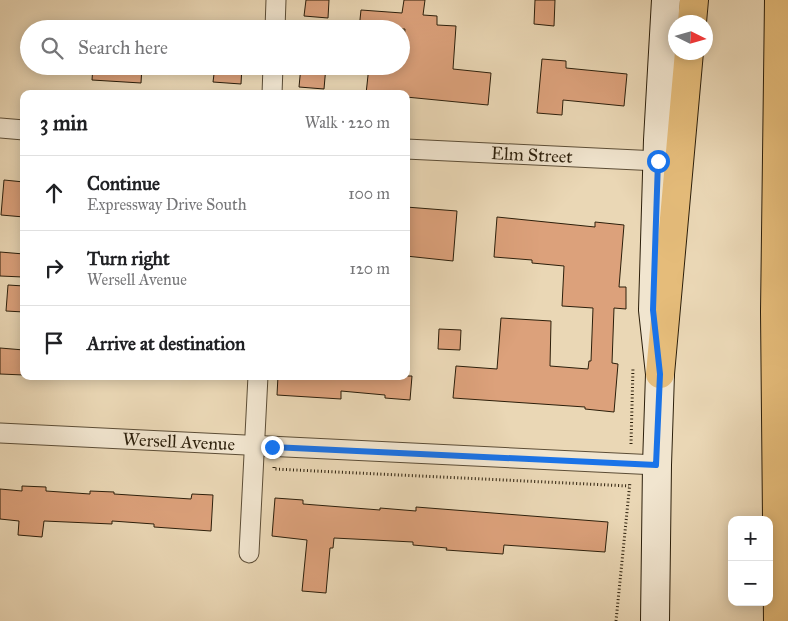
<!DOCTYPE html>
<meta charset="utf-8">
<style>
:root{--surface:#fff;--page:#f2f2f2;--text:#202124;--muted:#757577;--line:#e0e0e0}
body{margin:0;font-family:"IM FELL Great Primer",serif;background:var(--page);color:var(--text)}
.controls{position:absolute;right:15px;bottom:15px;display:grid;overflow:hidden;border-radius:10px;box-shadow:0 2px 12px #0003}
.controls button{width:45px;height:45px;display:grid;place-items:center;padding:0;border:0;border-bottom:1px solid var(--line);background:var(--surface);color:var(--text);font:25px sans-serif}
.compass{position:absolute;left:668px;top:15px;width:45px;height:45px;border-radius:50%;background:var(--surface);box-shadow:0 2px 12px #0003;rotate:95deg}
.stop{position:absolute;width:15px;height:15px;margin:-11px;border:4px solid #1a73e8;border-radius:50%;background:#fff}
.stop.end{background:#1a73e8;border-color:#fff;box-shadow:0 1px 5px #0008}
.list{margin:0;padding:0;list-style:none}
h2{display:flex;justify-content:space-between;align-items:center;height:65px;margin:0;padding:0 20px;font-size:21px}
h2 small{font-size:16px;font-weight:400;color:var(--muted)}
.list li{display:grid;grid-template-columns:32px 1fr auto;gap:15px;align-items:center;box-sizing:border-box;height:75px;padding:0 20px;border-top:1px solid var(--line)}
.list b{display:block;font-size:19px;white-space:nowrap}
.list p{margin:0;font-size:16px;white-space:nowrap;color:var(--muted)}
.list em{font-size:16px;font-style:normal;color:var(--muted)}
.icon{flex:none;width:28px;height:28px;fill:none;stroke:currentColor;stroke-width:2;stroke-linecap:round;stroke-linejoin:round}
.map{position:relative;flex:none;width:788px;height:621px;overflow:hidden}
.search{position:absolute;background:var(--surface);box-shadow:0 2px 12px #0003;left:20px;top:20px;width:390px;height:55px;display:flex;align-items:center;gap:12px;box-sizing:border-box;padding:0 18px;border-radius:28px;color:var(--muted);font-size:19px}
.panel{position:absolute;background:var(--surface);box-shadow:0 2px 12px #0003;left:20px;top:90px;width:390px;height:290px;border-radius:10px}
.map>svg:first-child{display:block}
.building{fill:#dca17b;stroke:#2c1f0b}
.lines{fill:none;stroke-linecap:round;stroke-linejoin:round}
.street-casing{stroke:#5c4d36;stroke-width:21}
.secondary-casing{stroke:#2c1f0b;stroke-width:30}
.highway-casing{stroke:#2c1f0b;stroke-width:30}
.path{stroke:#2c1f0b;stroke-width:3;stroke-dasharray:1 2.5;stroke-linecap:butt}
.street{stroke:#f1e5cf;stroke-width:19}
.secondary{stroke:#f1e5cf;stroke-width:28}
.highway{stroke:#e5bc7a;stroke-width:28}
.route{stroke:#1a73e8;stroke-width:6}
.labels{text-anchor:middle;stroke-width:4;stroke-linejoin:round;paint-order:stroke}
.street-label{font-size:18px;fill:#2c1f0b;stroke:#f1e5cf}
</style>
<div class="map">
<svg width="788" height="621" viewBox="0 0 788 621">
<rect width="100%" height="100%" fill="#ead7b5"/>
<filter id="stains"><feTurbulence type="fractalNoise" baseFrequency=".004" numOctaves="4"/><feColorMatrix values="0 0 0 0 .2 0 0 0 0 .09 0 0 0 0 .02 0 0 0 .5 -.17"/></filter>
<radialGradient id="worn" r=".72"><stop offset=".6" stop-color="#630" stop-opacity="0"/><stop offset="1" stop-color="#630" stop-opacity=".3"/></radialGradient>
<!-- building -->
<g class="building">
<polygon points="306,0 329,0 328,18 304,16"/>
<polygon points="404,0 425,0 423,15 437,16 437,25 456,26 453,69 491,73 488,105 406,97 406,94 366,94 369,66 402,66 405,29 359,29 361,10 402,13"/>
<polygon points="535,0 555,0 554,26 534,24"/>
<polygon points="542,59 566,61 566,68 627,74 624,106 563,100 562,115 537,113"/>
<polygon points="93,66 142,66 141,83 92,80"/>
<polygon points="215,66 242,66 241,84 213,82"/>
<polygon points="301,66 326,66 324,89 299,87"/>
<polygon points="4,180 24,182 24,217 1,215"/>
<polygon points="406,207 457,211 453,261 406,256"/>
<polygon points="497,217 595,227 595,222 624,225 619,287 626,287 626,309 614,308 612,363 618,364 614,412 585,409 585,407 453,398 456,366 497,369 501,318 551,321 550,366 588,369 589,361 591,361 593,308 562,306 564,266 532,263 532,260 494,257"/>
<polygon points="0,252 24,254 23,277 0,276"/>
<polygon points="8,285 24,286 24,312 6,311"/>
<polygon points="439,329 461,330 460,350 438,349"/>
<polygon points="0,348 24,350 24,375 0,374"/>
<polygon points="278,376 412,376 410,400 385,398 385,395 341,391 341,399 277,395"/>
<polygon points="22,486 46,487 46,491 90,494 90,491 114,492 114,494 191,499 192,494 213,495 211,531 154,527 154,524 112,521 112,524 44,521 42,537 18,535 19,521 0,519 0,489 22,491"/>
<polygon points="275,498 303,500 303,504 380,510 380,508 416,511 416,507 608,522 605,552 504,545 503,554 446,550 447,548 413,545 413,542 334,538 333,548 330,548 326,593 302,591 307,540 272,536"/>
</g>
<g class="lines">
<defs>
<g id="street">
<polyline points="275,29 276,0"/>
<polyline points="272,94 273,66"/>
<polyline points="0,128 24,130"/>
<path id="s1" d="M 406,149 L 658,161"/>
<path id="s2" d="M 0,433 L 657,465"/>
<polyline points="249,553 258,376"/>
</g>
<polyline id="secondary" points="655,621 657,465 660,374 653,310 658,140 666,0"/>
<g id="highway">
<polyline points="692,22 694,0"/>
<polyline points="660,374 689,52"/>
<polyline points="778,621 775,312 779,0"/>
</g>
</defs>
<!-- street casing -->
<use href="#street" class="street-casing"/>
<!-- secondary casing -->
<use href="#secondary" class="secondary-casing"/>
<!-- highway casing -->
<use href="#highway" class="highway-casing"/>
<!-- path -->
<g class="path">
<polyline points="631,444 633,367"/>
<polyline points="274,467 274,469 629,486"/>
<polyline points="616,621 630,482"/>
</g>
<!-- street -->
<use href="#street" class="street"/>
<!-- secondary -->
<use href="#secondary" class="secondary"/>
<!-- highway -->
<use href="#highway" class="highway"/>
</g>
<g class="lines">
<!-- route -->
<polyline class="route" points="272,447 656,465 660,374 653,310 658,161"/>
</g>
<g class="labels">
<!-- street labels -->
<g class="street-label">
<text dy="6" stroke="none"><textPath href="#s1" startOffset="126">Elm Street</textPath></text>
<text dy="6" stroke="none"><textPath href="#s2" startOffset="179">Wersell Avenue</textPath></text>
</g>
</g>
<rect width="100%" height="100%" filter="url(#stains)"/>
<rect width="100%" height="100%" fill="url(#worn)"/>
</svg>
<div class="controls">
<button>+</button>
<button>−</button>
</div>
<svg class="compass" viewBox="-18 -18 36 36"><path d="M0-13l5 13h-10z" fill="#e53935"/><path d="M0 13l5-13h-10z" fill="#757577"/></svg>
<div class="stop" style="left:658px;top:161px"></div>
<div class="stop end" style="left:272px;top:447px"></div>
<div class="search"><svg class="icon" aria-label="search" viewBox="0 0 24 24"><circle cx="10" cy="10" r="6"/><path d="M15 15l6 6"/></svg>Search here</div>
<section class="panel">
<h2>3 min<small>Walk · 220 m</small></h2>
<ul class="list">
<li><svg class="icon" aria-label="ahead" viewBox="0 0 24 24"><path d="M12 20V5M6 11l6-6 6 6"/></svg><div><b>Continue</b><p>Expressway Drive South</p></div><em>100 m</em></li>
<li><svg class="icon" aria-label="right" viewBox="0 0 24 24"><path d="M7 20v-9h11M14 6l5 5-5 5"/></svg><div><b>Turn right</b><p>Wersell Avenue</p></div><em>120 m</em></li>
<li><svg class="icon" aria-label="arrive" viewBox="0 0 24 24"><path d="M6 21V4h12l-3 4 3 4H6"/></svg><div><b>Arrive at destination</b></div></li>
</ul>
</section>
</div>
